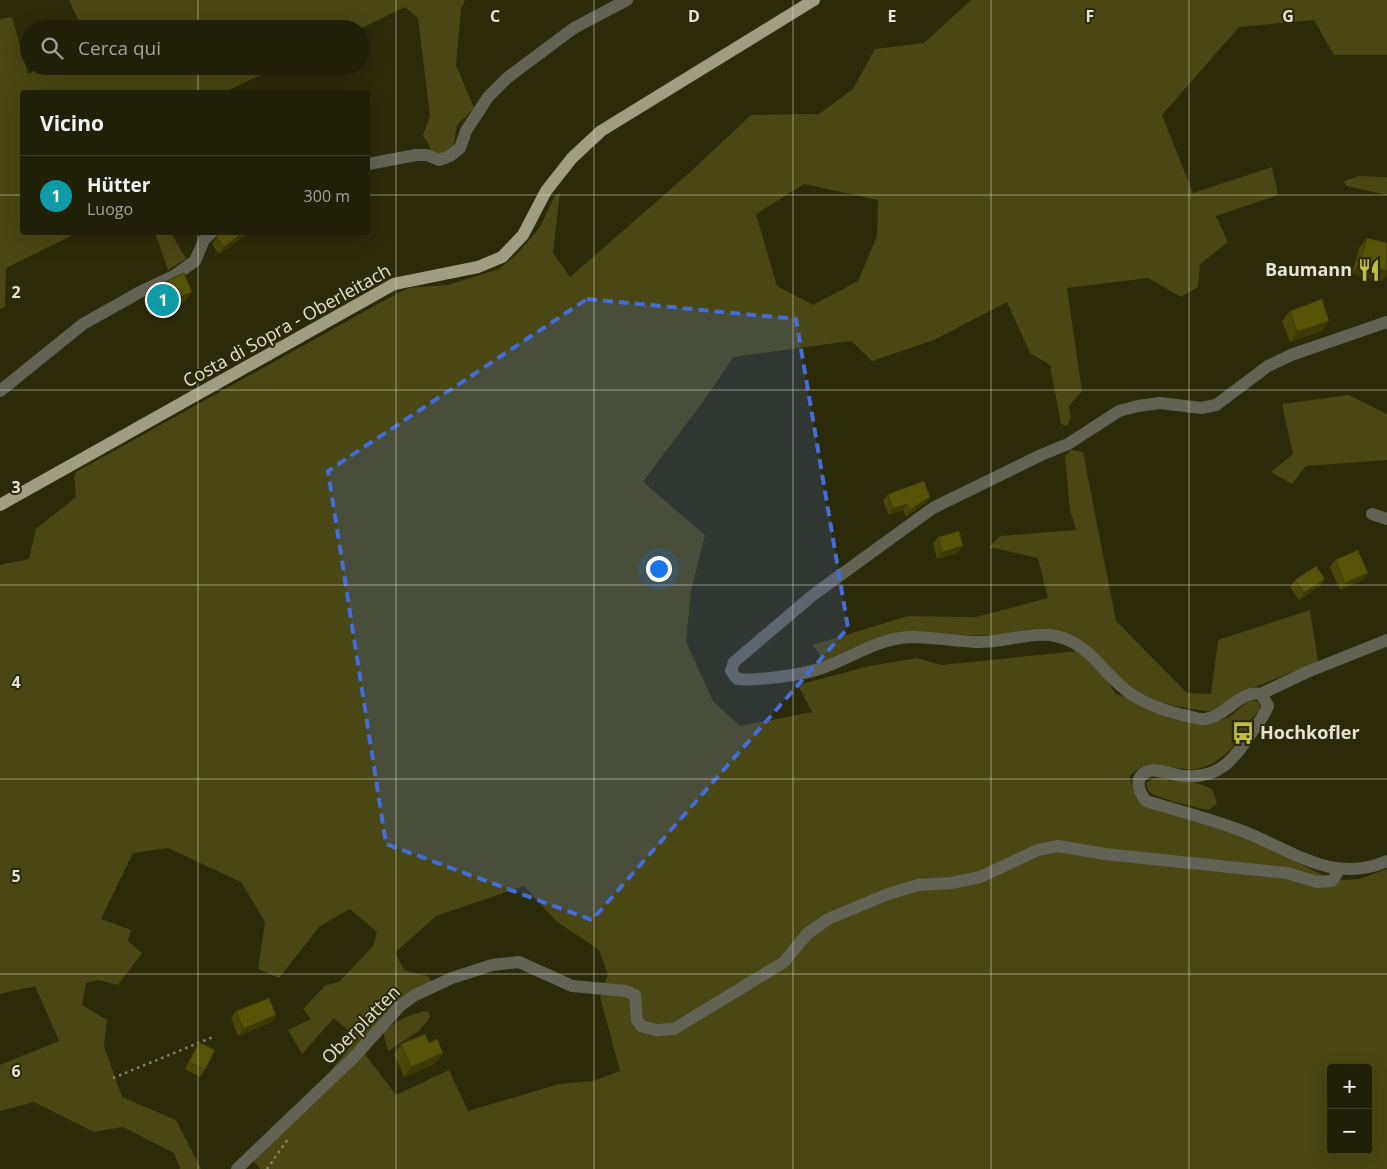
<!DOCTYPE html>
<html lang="it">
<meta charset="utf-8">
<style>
:root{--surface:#202007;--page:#282811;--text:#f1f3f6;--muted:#a2a39b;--line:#3d3e28;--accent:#b45309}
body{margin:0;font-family:"Open Sans",sans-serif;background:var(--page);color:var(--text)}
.controls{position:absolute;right:15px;bottom:15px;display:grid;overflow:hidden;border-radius:5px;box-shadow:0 5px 20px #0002}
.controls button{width:45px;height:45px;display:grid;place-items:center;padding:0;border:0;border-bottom:1px solid var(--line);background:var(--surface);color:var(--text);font:25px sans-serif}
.you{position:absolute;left:658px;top:568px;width:18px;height:18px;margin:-12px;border:4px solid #fff;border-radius:50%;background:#1a73e8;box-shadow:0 0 0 8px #1a73e833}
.badge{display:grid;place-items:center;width:32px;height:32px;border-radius:50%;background:var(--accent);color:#fff;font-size:16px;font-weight:700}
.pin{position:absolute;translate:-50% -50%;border:2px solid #fff;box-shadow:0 1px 5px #0006}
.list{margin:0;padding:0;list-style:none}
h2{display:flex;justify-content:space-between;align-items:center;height:65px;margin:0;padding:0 20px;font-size:21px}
h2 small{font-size:16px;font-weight:400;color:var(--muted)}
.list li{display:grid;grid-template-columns:32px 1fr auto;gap:15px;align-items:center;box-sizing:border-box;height:80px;padding:0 20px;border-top:1px solid var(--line)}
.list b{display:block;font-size:19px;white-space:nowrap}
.list p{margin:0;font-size:16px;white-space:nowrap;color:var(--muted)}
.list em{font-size:16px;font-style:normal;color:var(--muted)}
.icon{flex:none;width:28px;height:28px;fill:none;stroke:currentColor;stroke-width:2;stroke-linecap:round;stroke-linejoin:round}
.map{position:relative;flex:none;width:1387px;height:1169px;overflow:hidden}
.search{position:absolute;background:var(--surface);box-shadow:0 5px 20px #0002;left:20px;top:20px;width:350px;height:55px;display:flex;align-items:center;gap:12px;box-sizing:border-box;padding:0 18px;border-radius:28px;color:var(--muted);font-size:19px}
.panel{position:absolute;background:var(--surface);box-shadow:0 5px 20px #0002;left:20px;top:90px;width:350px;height:145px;border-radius:5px}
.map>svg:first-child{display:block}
.green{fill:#494713;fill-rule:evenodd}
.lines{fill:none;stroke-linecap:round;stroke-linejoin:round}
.path{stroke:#85856b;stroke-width:2.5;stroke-dasharray:2.5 4;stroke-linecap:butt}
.minor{stroke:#636355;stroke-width:12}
.major{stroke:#9e9e80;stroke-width:12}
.wall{fill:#4a4808}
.shaded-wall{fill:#3c3b06}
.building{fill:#565409;stroke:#3c3b06}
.marked{fill:#456cd7;fill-opacity:0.2;stroke:#456cd7;stroke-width:4;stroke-dasharray:10 6;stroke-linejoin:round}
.grid{fill:none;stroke:#e4e4d2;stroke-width:1;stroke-opacity:0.55}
.labels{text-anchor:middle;stroke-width:4;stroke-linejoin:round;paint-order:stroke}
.poi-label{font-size:18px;font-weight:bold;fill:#e4e4d2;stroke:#2b2a09;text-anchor:end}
.street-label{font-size:18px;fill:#e4e4d2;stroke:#2b2a09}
.grid-label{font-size:16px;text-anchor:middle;font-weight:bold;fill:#e4e4d2;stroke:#2b2a09;stroke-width:4;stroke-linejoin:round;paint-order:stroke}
</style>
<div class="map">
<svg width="1387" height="1169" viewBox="0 0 1387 1169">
<rect width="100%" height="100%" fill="#2b2a09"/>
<!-- green -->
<g class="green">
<polygon points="69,0 465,0 461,9 456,65 474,108 457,125 453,148 444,154 433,153 423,135 430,116 418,18 405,7 360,29 82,29"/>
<path d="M 971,0 L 1387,0 L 1387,55 L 1334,55 L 1314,20 L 1239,27 L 1162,115 L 1193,193 L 1272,167 L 1278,195 L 1216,216 L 1228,242 L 1200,264 L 1198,287 L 1181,297 L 1148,278 L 1067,288 L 1082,391 L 1069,406 L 1071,418 L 1067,426 L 1061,424 L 1050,365 L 1030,353 L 1007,302 L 934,340 L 872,361 L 851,341 L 733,357 C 706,401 673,440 643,482 L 705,535 L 691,591 L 686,642 L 713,701 L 740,726 L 812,712 L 798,685 L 869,666 L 917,658 L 941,665 L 1078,651 L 1101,672 L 1116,694 L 1208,722 L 1228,718 L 1247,702 L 1253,700 L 1258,702 L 1261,710 L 1249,721 L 1250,727 C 1237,744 1218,767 1195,769 C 1168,772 1152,754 1129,777 L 1137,799 L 1151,808 L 1193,819 L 1253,841 L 1323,875 L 1343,880 L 1359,879 L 1387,869 L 1387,1169 L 260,1169 L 253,1160 L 364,1053 L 396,1095 L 449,1070 L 468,1111 L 559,1084 L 593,1081 L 620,1071 L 600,997 L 608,974 L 599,950 L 556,921 L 524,886 L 436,916 L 395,953 L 405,971 L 428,976 L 433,983 L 317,1088 L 357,1038 L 334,1018 L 302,1054 L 288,1030 L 311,1019 L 303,1009 L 326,985 L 339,982 L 373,946 L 377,932 L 350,909 L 320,926 L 279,978 L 258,969 L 265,922 L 241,882 L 168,848 L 133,853 L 101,919 L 131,930 L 128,941 L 142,953 L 118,985 L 98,980 L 86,983 L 82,1005 L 107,1020 L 104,1046 L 122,1097 L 176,1120 L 201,1169 L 180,1169 L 174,1153 L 123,1127 L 94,1132 L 34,1102 L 0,1111 L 0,1065 L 59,1041 L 35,986 L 0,994 L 0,565 L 29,559 L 36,529 L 76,497 L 74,477 L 76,472 L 385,300 L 408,288 L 448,285 L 499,269 L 517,254 L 540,227 L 554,197 L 560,192 L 553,253 L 570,277 L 687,175 L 751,115 L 819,114 L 853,89 L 875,49 L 924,43 ZM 804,184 L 878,200 L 877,236 L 858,281 L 813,305 L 777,286 L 756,214 ZM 1331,1068 L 1368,1068 L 1368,1150 L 1331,1150 Z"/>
<polygon points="12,17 28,74 44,66 280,66 224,92 22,92 22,232 71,232 73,235 6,268 5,307 0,309 0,19"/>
<polygon points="1359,176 1387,177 1387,195 1346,186 1344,181"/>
<polygon points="155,233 171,233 186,259 168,270"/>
<polygon points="1349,395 1387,414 1387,460 1306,466 1292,484 1271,472 1293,454 1282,404"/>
<path d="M 1071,450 L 1083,452 L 1116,621 L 1187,693 L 1211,694 L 1218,640 L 1310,610 L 1318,662 L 1247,690 L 1216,712 C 1188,709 1154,704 1129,688 C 1103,671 1080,647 1053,632 C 1037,623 1013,634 997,635 C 970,637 944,632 917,632 C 883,633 854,647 824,661 L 813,645 L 908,616 L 976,617 L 1048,598 L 1038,558 L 989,547 L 1000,536 L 1076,530 L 1070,510 L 1065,456 Z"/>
<path d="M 1159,776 L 1197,783 L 1212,789 L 1217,803 L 1209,810 C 1201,809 1157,798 1151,793 C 1147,790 1147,787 1146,783 Z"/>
<path d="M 428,1011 L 430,1017 L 419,1031 L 388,1051 L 383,1032 C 397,1020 409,1014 428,1011 Z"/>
</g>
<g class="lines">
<!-- path -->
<g class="path">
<polyline points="113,1078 213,1037"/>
<polyline points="267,1169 288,1139"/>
</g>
<!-- minor -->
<g class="minor">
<polyline points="368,164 416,155 427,155 439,160 450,156 460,148 466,131 488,97 507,78 574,28 627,0"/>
<path d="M 1387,322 L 1291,355 L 1268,366 L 1216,405 L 1201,408 L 1160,403 L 1138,406 L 1119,411 L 1068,444 L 1041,455 L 933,508 L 813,595 L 734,662 L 731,671 L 737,679 C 755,681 802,675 819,669 C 850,659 877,638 911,637 C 933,637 954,641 975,642 C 1006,644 1039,626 1068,640 C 1091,650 1103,671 1122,687 C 1138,701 1162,710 1183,715 C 1190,716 1199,720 1205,719 C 1227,716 1239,690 1261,694 L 1268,706 C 1264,716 1258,724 1252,732 C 1234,760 1219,779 1183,776 C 1171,775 1161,768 1149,771 C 1133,776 1138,791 1146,801 C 1176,810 1207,818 1237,829 C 1288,847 1331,886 1387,861"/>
<polyline points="0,391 83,324 140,292 174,276 195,261 204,240 212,232"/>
<polyline points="1372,514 1387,519"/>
<polyline points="1261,694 1307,672 1387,640"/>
<polyline points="237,1169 355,1056 400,1006 415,995 452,978 492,965 519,962 572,986 626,991 635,995 637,1020 641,1026 656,1030 674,1029 784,962 807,934 828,919 888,894 918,885 951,883 980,877 1038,850 1058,846 1105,854 1287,873 1317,882 1332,881 1339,870"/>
</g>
<!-- major -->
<polyline class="major" points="0,505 394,284 478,267 502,257 523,235 546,191 572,158 601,131 814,0"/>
</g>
<!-- wall -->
<g class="wall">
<polygon points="220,232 244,236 219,254 212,244"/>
<polygon points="1367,238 1382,281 1352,274 1359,248"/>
<polygon points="150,289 185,302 150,316 143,300"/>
<polygon points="1290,311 1329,321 1322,331 1290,342 1282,321"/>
<polygon points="888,494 926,503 906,517 903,510 889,515 883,501"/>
<polygon points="938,537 958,553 937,559 933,544"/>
<polygon points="1335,560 1368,573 1363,580 1340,590 1330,567"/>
<polygon points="1295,580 1320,586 1299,600 1290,587"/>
<polygon points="236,1011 276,1015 272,1022 238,1036 231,1018"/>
<polygon points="199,1042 205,1070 200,1077 185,1069 195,1049"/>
<polygon points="429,1043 443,1053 435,1064 404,1077 394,1054 401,1044"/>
</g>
<!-- shaded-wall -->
<g class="shaded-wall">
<polygon points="244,232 246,232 244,236 219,254 224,247"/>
<polygon points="1359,263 1387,271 1387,274 1382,281 1352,274"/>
<polygon points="192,292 185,302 150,316 157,306"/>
<polygon points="1329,321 1322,331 1290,342 1297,332"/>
<polygon points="930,497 926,503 906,517 910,510"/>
<polygon points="907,504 903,510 889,515 893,509"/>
<polygon points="963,546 958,553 937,559 942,552"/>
<polygon points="1368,573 1363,580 1340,590 1345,583"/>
<polygon points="1325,579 1320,586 1299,600 1304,593"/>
<polygon points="276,1015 272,1022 238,1036 243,1029"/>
<polygon points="443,1053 435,1064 404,1077 411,1067"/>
</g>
<!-- building -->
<g class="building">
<polygon points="220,232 244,232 224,247 216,237"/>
<polygon points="1367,238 1387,243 1387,271 1359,263"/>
<polygon points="184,273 192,292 157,306 150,289"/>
<polygon points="1322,299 1329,321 1297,332 1290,311"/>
<polygon points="924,481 930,497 910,510 907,504 893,509 888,494"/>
<polygon points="959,531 963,546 942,552 938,537"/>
<polygon points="1358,550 1368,573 1345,583 1335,560"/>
<polygon points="1316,566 1325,579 1304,593 1295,580"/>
<polygon points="269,998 276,1015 243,1029 236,1011"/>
<polygon points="425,1034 429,1043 437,1039 443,1053 411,1067 401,1044"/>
<polygon points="199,1042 215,1050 205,1070 189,1062"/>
</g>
<!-- marked area -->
<path class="marked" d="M 587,299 L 796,319 L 848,628 L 592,920 L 386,844 L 328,471 Z"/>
<!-- grid -->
<path class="grid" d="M 198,0 L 198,29M 396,0 L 396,1169M 594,0 L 594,1169M 793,0 L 793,1169M 991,0 L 991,1169M 1189,0 L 1189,1169M 198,66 L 198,92M 0,195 L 22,195M 368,195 L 1387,195M 198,232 L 198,1169M 0,390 L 1387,390M 0,585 L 1387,585M 0,779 L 1387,779M 0,974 L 1387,974"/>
<!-- icons -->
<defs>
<symbol id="restaurant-bare" viewBox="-9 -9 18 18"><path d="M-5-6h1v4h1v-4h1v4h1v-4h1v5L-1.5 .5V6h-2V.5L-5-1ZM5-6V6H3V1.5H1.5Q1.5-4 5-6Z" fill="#c1bd40" stroke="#2b2a09" stroke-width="2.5" paint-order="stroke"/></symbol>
<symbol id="bus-bare" viewBox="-9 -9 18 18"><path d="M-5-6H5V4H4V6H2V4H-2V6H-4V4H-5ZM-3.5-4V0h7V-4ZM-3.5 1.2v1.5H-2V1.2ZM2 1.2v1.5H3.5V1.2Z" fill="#c1bd40" stroke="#2b2a09" stroke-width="2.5" paint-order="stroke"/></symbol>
</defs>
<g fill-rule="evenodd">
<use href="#restaurant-bare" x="1353" y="254" width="32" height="32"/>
<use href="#bus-bare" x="1227" y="717" width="32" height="32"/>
</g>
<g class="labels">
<!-- poi labels -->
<g class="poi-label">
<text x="1352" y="276">Baumann</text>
<text x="1260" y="739" text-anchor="start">Hochkofler</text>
</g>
<!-- street labels -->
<g class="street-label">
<text transform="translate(287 326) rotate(-29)" y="6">Costa di Sopra - Oberleitach</text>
<text transform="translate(361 1025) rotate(-45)" y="6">Oberplatten</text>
</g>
</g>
<g class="grid-label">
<text x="495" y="22">C</text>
<text x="694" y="22">D</text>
<text x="892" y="22">E</text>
<text x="1090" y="22">F</text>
<text x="1288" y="22">G</text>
<text x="16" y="298">2</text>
<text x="16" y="493">3</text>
<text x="16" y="688">4</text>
<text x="16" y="882">5</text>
<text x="16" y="1077">6</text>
</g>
</svg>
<div class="controls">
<button>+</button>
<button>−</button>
</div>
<div class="you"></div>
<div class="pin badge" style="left:163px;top:300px;background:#0f9aa8">1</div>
<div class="search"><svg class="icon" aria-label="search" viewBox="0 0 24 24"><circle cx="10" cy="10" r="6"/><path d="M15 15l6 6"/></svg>Cerca qui</div>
<section class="panel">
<h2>Vicino<small></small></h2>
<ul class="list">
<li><span class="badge" style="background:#0f9aa8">1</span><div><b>Hütter</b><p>Luogo</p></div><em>300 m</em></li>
</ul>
</section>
</div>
